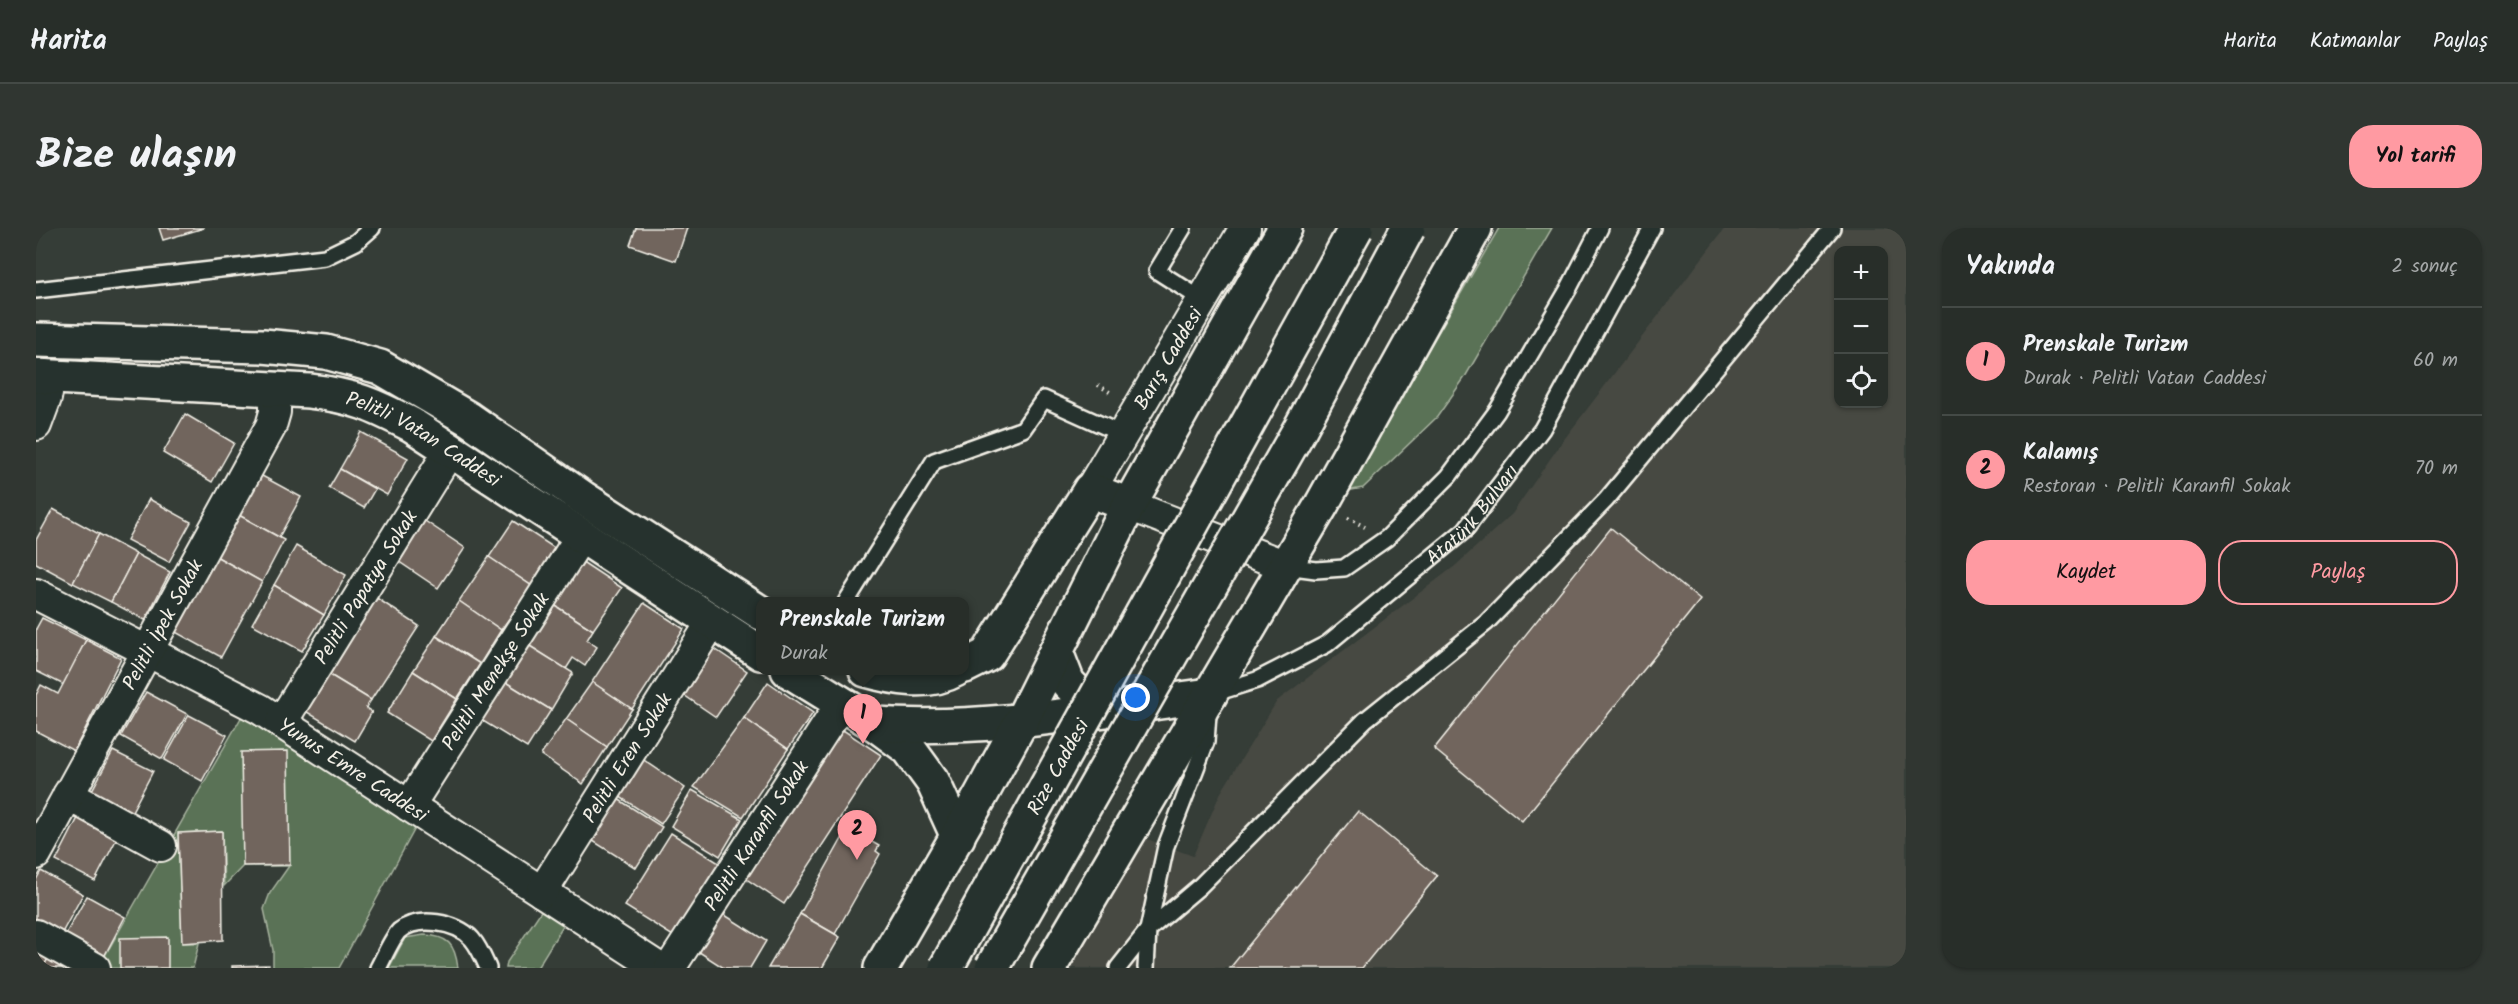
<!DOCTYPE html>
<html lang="tr">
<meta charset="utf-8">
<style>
:root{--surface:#282e29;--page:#303631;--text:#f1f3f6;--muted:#a5a8a8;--line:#444a46;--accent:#ff9aa2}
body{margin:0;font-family:Kalam,sans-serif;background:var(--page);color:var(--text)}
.controls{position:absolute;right:18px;top:18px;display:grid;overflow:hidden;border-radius:12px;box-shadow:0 2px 4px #0004}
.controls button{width:54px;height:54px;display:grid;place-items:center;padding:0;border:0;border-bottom:2px solid var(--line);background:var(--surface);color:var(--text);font:30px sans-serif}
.you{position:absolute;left:1100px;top:470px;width:21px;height:21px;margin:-15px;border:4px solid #fff;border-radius:50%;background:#1a73e8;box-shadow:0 0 0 9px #1a73e833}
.badge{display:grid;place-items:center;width:39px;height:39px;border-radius:50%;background:var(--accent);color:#111;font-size:20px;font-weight:700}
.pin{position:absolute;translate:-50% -50px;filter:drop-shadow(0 2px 3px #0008)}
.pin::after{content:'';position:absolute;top:32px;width:21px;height:18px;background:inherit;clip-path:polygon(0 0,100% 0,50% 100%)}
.popup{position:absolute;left:720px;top:369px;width:213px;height:78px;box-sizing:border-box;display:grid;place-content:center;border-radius:12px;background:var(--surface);filter:drop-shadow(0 2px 4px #0005);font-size:20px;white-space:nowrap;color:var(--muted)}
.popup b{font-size:22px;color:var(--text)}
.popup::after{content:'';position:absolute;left:50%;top:100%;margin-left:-12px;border:12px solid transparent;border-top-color:var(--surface)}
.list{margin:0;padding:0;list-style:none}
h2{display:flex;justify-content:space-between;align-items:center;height:78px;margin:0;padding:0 24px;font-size:26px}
h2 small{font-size:20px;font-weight:400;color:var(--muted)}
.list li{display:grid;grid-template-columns:39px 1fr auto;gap:18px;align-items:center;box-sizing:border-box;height:108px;padding:0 24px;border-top:2px solid var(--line)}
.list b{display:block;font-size:22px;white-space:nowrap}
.list p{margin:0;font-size:20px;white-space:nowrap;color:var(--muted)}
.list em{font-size:20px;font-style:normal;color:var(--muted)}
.actions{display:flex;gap:12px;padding:18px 24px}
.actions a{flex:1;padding:14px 0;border:2px solid var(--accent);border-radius:24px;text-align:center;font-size:21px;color:var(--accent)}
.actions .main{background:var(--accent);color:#111}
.icon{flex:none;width:33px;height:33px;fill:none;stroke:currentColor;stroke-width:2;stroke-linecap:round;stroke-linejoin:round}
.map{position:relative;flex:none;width:1870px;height:740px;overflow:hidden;border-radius:24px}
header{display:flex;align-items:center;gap:36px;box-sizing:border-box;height:84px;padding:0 30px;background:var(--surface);border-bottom:2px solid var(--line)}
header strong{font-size:28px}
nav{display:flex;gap:33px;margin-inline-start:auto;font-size:21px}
.intro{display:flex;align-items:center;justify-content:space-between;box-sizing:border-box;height:144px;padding:0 36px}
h1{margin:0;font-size:42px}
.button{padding:15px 27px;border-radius:24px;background:var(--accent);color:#111;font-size:21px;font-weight:700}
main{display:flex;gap:36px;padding:0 36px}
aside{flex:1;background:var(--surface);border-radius:24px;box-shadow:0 2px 4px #0004}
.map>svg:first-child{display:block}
.built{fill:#474942;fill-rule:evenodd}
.green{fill:#5a7256;stroke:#a7b29f;stroke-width:1.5}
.building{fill:#71655d;stroke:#f4f1e8;stroke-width:1.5}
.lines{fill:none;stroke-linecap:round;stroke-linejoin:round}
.lane-casing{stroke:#f4f1e8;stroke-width:20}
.street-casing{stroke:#f4f1e8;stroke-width:34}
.secondary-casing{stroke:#f4f1e8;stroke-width:38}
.highway-casing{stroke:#f4f1e8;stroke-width:38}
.path{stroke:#f4f1e8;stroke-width:4;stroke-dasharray:1.5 4.5;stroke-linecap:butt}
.lane{stroke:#26332d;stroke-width:15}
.street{stroke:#26332d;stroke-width:30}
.secondary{stroke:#26332d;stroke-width:33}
.highway{stroke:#26332d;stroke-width:33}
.highway-bridge-casing{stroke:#f4f1e8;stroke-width:38;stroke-linecap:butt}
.highway-bridge{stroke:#26332d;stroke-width:33}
.labels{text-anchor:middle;stroke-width:6;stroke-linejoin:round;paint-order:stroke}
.street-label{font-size:20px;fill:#f4f1e8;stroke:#26332d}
</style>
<header>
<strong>Harita</strong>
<nav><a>Harita</a><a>Katmanlar</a><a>Paylaş</a></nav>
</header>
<div class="intro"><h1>Bize ulaşın</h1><a class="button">Yol tarifi</a></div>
<main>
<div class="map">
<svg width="1870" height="740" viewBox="0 0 1870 740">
<rect width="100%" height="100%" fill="#353d37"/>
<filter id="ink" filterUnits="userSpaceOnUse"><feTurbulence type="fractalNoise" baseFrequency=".0167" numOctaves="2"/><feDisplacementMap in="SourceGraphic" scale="12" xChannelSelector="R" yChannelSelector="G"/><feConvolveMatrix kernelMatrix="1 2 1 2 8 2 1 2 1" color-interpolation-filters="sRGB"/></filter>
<g filter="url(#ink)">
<!-- built -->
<path class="built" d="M 1689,0 L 1870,0 L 1870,740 L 1023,740 L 1103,608 L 1157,628 L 1184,566 L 1241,473 L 1419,338 L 1476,286 L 1523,218 ZM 1802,22 L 1848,22 L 1848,176 L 1802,176 Z"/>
<!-- green -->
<g class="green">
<polygon points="1463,0 1516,0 1429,149 1401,189 1327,260 1310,263"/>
<polygon points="210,481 382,595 303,740 237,740 237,722 228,681 234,665 253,638 207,638 188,658 186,603 142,605 146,715 163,715 157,740 62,740"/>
<polygon points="509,677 531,691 501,740 470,740 471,734"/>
<path d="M 388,707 C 412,708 419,716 422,740 L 353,740 L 369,710 Z"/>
</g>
<!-- building -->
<g class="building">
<polygon points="123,0 168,0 127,12"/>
<polygon points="600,0 651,0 640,33 594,17"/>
<polygon points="149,186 198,215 176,254 127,225"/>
<polygon points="325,204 372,230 351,267 304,241"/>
<polygon points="304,241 339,261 328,280 293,260"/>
<polygon points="215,242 265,269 243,309 199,285"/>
<polygon points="113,271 155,294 133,334 91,312"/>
<polygon points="17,281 63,306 37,355 0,335 0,312"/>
<polygon points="199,285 248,312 226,354 176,326"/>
<polygon points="386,291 429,320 402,360 359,331"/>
<polygon points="477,293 520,321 496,358 453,329"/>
<polygon points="1575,300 1664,372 1486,593 1398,521"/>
<polygon points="63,306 100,326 75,374 37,355"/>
<polygon points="260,318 310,347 288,387 238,357"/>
<polygon points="100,326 134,344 109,392 75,374"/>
<polygon points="176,326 226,354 185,429 134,401"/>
<polygon points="453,329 496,358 465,402 423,373"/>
<polygon points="542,331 586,360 557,402 515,375"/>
<polygon points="238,357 288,387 266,423 216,396"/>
<polygon points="336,367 383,398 335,472 289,444"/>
<polygon points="423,373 465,402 444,436 400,408"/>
<polygon points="515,375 557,402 551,412 561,419 549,438 537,430 530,441 489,415"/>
<polygon points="608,375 648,401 596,481 556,454"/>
<polygon points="6,390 50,412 28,457 0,443 0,401"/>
<polygon points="400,408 444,436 421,471 377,443"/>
<polygon points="50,412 85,430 38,523 0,503 0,467 5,457 22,466"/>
<polygon points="489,415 537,445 515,482 466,452"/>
<polygon points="673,417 711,443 680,489 642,463"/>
<polygon points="377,443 421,471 395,513 351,485"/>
<polygon points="289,444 335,472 330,480 336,484 319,513 266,481"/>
<polygon points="466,452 515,482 491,520 442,490"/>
<polygon points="556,454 596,481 571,519 530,491"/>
<polygon points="732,454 777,485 752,521 708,490"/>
<polygon points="110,464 151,486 126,531 85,508"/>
<polygon points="153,487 191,507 166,553 128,532"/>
<polygon points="708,490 752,521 707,589 658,559"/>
<polygon points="530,491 571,519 547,556 505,527"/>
<polygon points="801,498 845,527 748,676 703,646"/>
<polygon points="77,523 117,543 93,589 53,568"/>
<polygon points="252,523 254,637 207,638 205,524"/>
<polygon points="599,526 649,560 625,596 575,563"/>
<polygon points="656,562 706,591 684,628 635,598"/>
<polygon points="574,566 626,599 600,640 549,608"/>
<polygon points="1322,583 1401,648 1326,740 1194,740"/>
<polygon points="44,586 83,606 59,653 20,633"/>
<polygon points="812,600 843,618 840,623 844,626 799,706 764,686"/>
<polygon points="186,603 187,712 146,715 142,605"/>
<polygon points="635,605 683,635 637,708 589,678"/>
<polygon points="5,643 47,666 21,714 0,702 0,652"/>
<polygon points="51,668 89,689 63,738 24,716"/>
<polygon points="684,684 730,713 714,740 688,740 660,722"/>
<polygon points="764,686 804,709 786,740 732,740"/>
<polygon points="132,709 132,740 84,740 84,710"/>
<polygon points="0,717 15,725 7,740 0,740"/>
<polygon points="15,725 43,740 7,740"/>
<polygon points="233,737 233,740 196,740 196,738"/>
</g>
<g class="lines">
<defs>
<g id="lane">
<polyline points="1147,0 1121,43 1165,71"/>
<polyline points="0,62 289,29 320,14 336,0"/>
<polyline points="1250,338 1280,342 1308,340 1351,310 1413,248 1461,183 1533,60 1564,0"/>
<polyline points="810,374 898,233 987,201 1008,171 1088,207"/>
<path id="s1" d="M 1179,465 L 1221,452 L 1291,416 L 1429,302 L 1506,201 L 1616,0"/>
<path d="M 342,740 C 347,731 356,710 363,703 C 382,687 421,694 436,711 C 443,719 448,731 452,740"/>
<polyline points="1082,740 1112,702 1164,658 1329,492 1450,395 1570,272 1796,0"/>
<polyline points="1110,740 1112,702 1130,618 1170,514 1172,486"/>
</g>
<g id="street">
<polyline points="0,197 10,170 14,149"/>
<path id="s2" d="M 1054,262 L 1209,0"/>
<polyline points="1093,277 1250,338"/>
<path id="s3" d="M 0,366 L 224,481 L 623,740"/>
<path id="s4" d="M 245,495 L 414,222"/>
<polyline points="32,567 125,618"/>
<path id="s5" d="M 373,578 L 545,308"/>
<path id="s6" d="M 0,626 L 235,198 L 239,184 L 239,162"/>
<path id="s7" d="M 506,664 L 676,394"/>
<polyline points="0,707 59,740"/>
<path id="s8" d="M 634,740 L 805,476"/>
</g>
<g id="secondary">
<polyline points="0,112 227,118 290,124 344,139 433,191 547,270 725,385"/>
<path id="s9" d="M 0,148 L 273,163 C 318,168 337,177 376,197 L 725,425"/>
<polyline points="929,438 951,427 1054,262 1093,277"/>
<polyline points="752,442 839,496 873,521 897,554 922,609"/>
<path d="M 830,442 C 858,450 892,457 919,442"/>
<path d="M 839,496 C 951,504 1063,482 1174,467"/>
</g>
<g id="highway">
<polyline points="1020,424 1032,455 1060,483"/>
<polyline points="845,740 944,569 986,492 1093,277 1249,0"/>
<polyline points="1013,740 1286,276 1439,0"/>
</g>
</defs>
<!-- lane casing -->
<use href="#lane" class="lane-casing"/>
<!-- street casing -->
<use href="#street" class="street-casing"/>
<!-- secondary casing -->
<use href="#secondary" class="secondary-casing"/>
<!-- highway casing -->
<use href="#highway" class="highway-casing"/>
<!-- path -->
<g class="path">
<polyline points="1062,157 1077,166"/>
<polyline points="1312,290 1329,299"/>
</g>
<!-- lane -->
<use href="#lane" class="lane"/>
<!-- street -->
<use href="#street" class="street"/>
<!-- secondary -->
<use href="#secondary" class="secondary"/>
<!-- highway -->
<use href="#highway" class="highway"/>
<defs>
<g id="highway-bridge">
<path id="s10" d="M 910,740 L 1320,0"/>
<polyline points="956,740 1265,199 1372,0"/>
</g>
</defs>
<!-- highway-bridge casing -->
<use href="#highway-bridge" class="highway-bridge-casing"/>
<!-- highway-bridge -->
<use href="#highway-bridge" class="highway-bridge"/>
</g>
</g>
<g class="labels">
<!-- street labels -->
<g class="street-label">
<text dy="7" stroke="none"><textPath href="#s2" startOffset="153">Barış Caddesi</textPath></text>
<text dy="7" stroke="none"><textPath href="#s9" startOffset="399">Pelitli Vatan Caddesi</textPath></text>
<text dy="7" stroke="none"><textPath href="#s1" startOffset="318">Atatürk Bulvarı</textPath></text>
<text dy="7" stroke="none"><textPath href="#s4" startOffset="160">Pelitli Papatya Sokak</textPath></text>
<text dy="7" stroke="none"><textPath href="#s6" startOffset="262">Pelitli İpek Sokak</textPath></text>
<text dy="7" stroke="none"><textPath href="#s5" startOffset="160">Pelitli Menekşe Sokak</textPath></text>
<text dy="7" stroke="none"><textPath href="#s7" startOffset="159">Pelitli Eren Sokak</textPath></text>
<text dy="7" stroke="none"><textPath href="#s10" startOffset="230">Rize Caddesi</textPath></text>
<text dy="7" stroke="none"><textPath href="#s3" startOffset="363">Yunus Emre Caddesi</textPath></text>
<text dy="7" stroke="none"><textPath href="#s8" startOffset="158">Pelitli Karanfil Sokak</textPath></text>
</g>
</g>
</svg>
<div class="controls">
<button>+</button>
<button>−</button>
<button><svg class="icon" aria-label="locate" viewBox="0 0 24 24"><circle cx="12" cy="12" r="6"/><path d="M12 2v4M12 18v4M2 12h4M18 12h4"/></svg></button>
</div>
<div class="you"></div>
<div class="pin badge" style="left:827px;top:516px">1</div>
<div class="popup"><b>Prenskale Turizm</b>Durak</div>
<div class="pin badge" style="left:821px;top:632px">2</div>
</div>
<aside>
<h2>Yakında<small>2 sonuç</small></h2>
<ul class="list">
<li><span class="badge">1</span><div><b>Prenskale Turizm</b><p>Durak · Pelitli Vatan Caddesi</p></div><em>60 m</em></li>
<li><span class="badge">2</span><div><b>Kalamış</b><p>Restoran · Pelitli Karanfil Sokak</p></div><em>70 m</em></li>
</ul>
<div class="actions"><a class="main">Kaydet</a><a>Paylaş</a></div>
</aside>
</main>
